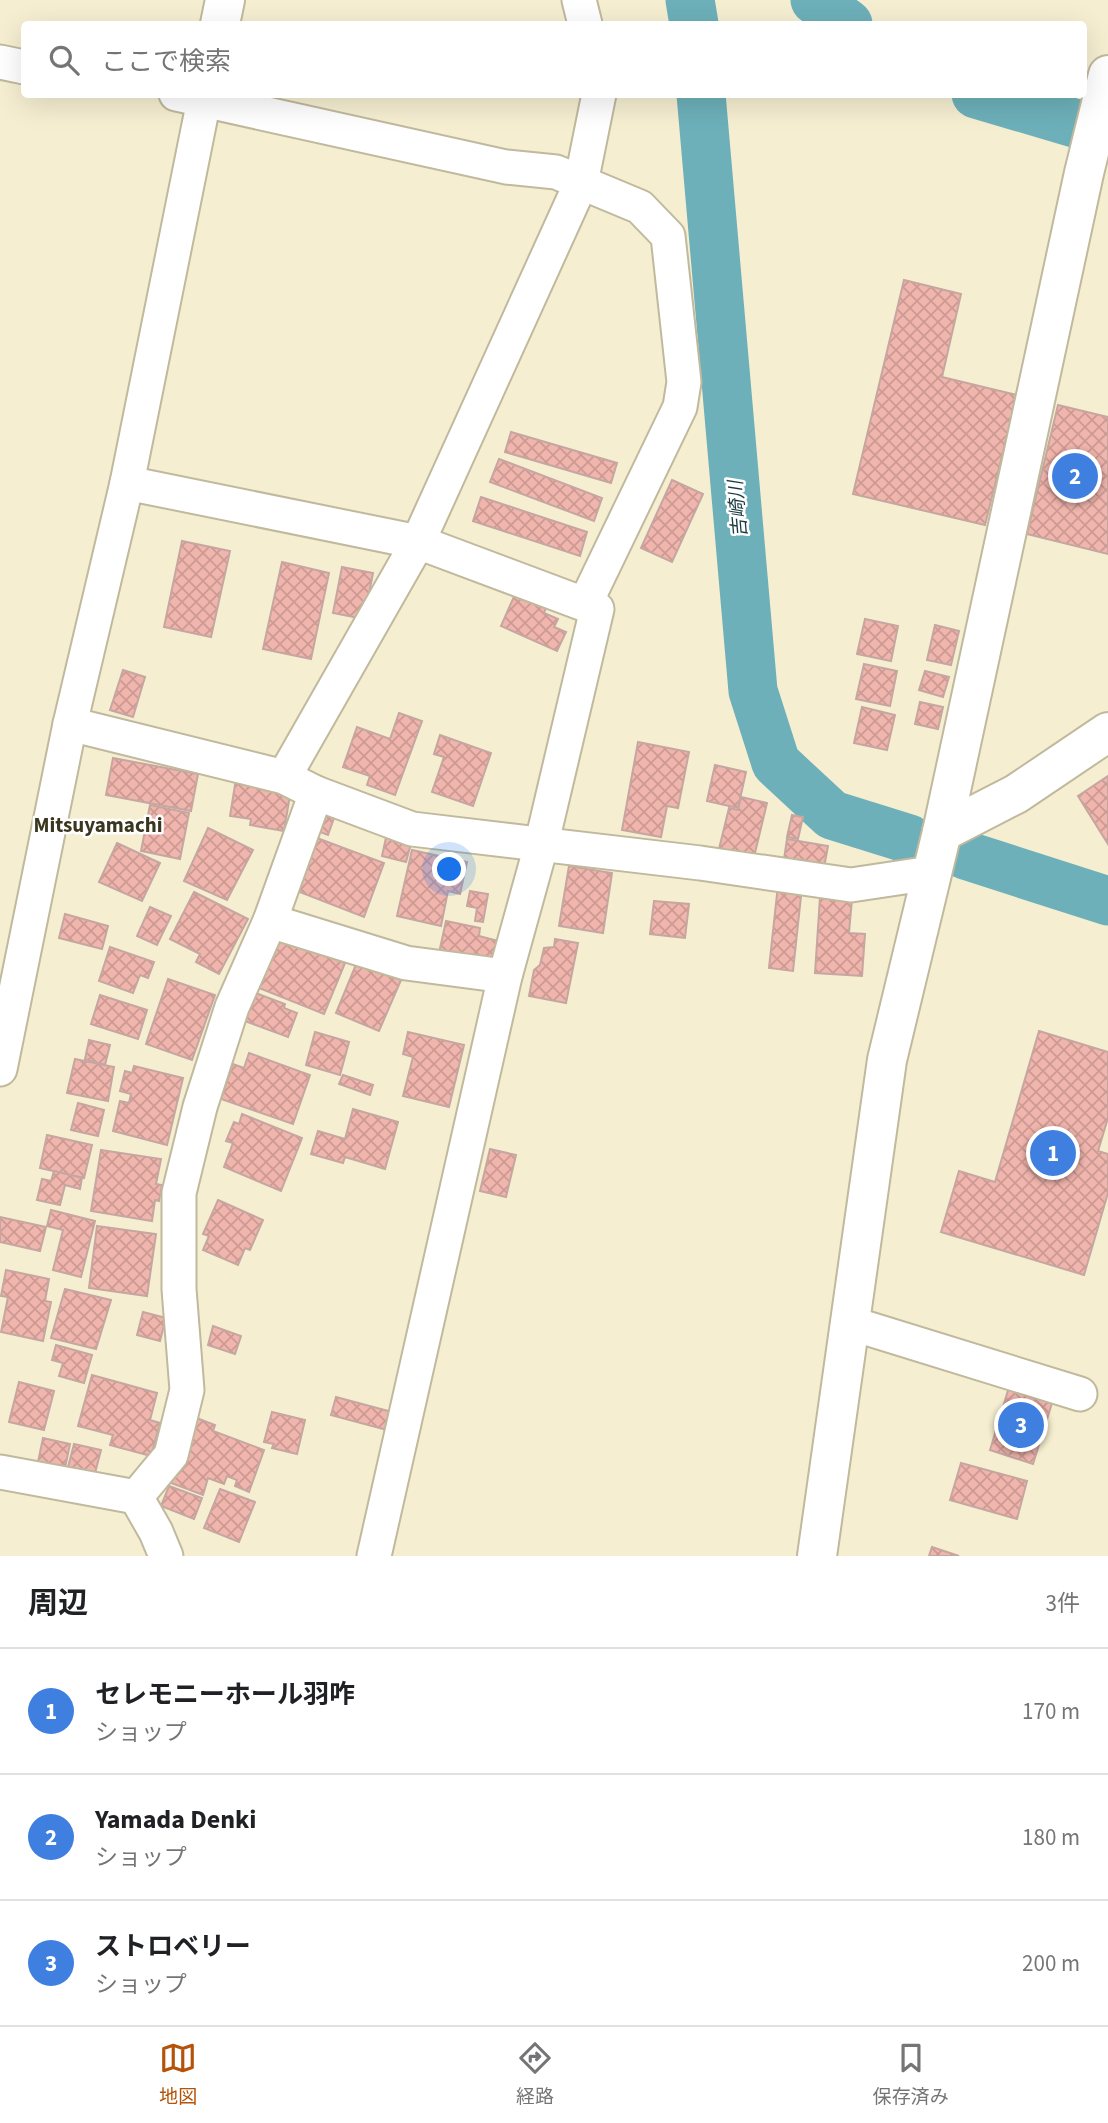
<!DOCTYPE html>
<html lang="ja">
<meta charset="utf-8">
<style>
:root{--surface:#fff;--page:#f6f6f6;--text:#202124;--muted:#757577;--line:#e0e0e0;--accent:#b45309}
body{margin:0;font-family:"Source Sans 3","Noto Sans JP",sans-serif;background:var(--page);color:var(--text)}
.you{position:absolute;left:450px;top:870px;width:24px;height:24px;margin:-18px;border:5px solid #fff;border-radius:50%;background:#1a73e8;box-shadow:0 0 0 10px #1a73e833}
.badge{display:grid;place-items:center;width:46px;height:46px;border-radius:50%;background:var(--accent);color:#fff;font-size:23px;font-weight:700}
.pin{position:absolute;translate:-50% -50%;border:4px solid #fff;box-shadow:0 2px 7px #0006}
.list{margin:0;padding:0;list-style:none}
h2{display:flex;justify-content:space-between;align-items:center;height:91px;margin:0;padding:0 28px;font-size:30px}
h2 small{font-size:23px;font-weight:400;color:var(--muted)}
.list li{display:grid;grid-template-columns:46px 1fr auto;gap:21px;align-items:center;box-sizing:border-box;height:126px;padding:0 28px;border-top:2px solid var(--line)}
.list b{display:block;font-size:26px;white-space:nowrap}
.list p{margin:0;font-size:23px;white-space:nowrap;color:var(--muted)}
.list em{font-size:23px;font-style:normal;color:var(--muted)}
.icon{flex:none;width:38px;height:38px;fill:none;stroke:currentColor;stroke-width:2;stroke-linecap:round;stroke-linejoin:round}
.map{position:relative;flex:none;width:1108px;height:1556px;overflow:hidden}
.search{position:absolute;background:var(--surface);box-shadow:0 7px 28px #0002;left:21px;right:21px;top:21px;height:77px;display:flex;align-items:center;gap:18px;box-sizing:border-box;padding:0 24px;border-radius:7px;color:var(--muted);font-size:26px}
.sheet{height:469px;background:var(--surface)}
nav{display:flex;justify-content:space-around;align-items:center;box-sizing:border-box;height:98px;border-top:2px solid var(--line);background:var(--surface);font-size:19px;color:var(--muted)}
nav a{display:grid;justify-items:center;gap:4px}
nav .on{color:var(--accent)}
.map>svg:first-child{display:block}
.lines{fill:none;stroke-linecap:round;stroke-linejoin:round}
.river{stroke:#6db0b9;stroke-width:49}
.building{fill:url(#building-cross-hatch);stroke:#c6a6a1;stroke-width:2}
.minor-casing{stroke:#c0b99d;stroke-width:37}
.tertiary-casing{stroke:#c0b99d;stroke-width:42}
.minor{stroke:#fff;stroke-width:33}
.tertiary{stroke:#fff;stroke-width:38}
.labels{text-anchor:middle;stroke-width:5;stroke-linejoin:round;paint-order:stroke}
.water-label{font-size:19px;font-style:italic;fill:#1a3b40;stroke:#fff}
.quarter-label{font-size:21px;font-weight:bold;fill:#3b361e;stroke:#fff}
</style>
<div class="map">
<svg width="1108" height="1556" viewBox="0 0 1108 1556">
<defs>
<pattern id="building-cross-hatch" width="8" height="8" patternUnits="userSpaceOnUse" patternTransform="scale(1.75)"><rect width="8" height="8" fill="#f0b5ad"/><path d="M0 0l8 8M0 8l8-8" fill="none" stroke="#cd9a93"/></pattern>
</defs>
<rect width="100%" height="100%" fill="#f5eed1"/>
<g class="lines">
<!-- river -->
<g class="river">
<polyline points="690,0 694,24"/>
<polyline points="815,0 848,24"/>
<polyline points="701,94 753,691 776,763 832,815 909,839"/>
<polyline points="976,94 1108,133"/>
<polyline points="965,855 1108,901"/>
</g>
</g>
<!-- building -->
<g class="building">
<polygon points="904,280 961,294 942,377 1017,395 985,525 853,494"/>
<polygon points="1058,405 1108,417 1108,554 1027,534"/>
<polygon points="511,432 617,463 611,483 505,452"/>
<polygon points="499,459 602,498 594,521 490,482"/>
<polygon points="672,480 703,494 672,562 641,548"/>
<polygon points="481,497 587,532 580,556 473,521"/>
<polygon points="182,541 230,551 211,637 164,627"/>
<polygon points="282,562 329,573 311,659 263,649"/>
<polygon points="342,567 373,573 364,619 333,613"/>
<polygon points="516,592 547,605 544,613 558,619 554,627 566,632 557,651 501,626"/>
<polygon points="865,619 898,626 891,661 857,654"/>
<polygon points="935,625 959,631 951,665 927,660"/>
<polygon points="864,664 897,671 890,706 856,699"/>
<polygon points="123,670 145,677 133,717 110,710"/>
<polygon points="925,671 949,677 943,697 919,690"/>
<polygon points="920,702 943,707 938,729 915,724"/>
<polygon points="862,707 895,715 887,750 854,743"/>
<polygon points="399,713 422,721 395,795 367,785 370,776 343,767 357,727 390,739"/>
<polygon points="440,735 491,753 473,806 432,792 444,757 434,754"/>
<polygon points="638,742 689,752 678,808 667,806 661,837 622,830"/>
<polygon points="113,758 198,774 191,811 106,795"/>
<polygon points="715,765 746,772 738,808 707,801"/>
<polygon points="1108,776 1108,844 1078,796"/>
<polygon points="236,779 291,789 284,831 250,825 251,819 230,816"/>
<polygon points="741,797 767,803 753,861 718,853 729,808 738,810"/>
<polygon points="150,805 189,813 180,859 141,851"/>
<polygon points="792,815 803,817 798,839 787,837"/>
<polygon points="326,816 334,818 328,835 320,832"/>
<polygon points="208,828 253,850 227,900 184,881"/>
<polygon points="387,833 412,840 406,862 382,856"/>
<polygon points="317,838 384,863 364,917 297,891"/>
<polygon points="787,839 828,846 823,873 783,866"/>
<polygon points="117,843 160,863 142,901 99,882"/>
<polygon points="412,850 467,862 460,894 448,891 441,926 397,916"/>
<polygon points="569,866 612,873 603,933 559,926"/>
<polygon points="778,885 802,887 793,971 769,968"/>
<polygon points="470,891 488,894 483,922 475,921 477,908 467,906"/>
<polygon points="194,892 248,919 219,974 196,962 200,954 170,939"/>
<polygon points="820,897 852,899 849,933 865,934 862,976 815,973"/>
<polygon points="654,901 689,904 685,938 650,934"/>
<polygon points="150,907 171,916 157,945 137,936"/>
<polygon points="65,914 108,926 102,949 59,938"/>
<polygon points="446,921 480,928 479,936 498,941 493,965 439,953"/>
<polygon points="279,937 345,963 324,1014 259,988"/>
<polygon points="555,939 578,943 566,1003 529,996 534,970 540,965 544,948 554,947"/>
<polygon points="110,947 154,962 148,978 140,975 133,993 99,981"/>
<polygon points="357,962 401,980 379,1031 336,1013"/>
<polygon points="168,979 215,995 192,1060 146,1044"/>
<polygon points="253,992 285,1004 284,1008 297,1013 288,1037 242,1020"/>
<polygon points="100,995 147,1010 138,1039 91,1024"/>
<polygon points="1039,1031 1108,1052 1108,1118 1098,1151 1108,1154 1108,1193 1084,1275 941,1232 959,1171 995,1182"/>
<polygon points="315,1032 349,1042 340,1075 306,1065"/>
<polygon points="408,1032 464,1045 449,1107 403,1096 413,1057 403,1054"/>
<polygon points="89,1040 110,1045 105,1065 85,1059"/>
<polygon points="249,1053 310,1075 293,1124 221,1099 233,1064 244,1068"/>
<polygon points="75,1059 114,1067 108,1101 67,1093"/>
<polygon points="134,1066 183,1078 167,1145 113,1131 120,1101 129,1103 131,1094 120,1091 125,1071 132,1073"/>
<polygon points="343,1075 373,1085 370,1095 339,1084"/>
<polygon points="78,1103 104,1110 98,1136 71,1130"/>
<polygon points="353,1109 398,1122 385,1169 345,1157 343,1163 311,1154 318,1131 345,1139"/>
<polygon points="242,1114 302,1138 281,1191 224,1167 233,1143 226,1141 234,1122 239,1124"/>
<polygon points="47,1135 92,1145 84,1178 40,1168"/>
<polygon points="490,1149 516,1155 506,1197 480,1191"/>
<polygon points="101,1150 161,1159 156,1184 162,1185 159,1201 155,1200 152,1221 91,1211"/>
<polygon points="54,1171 82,1178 80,1189 65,1185 60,1205 37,1200 42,1179 51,1181"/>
<polygon points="218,1200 263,1220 250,1250 245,1248 238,1265 203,1250 209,1236 203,1234"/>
<polygon points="51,1210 95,1221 81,1277 53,1270 63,1230 47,1226"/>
<polygon points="0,1217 46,1227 40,1251 0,1242"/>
<polygon points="97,1226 156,1234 147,1296 89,1288"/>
<polygon points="6,1270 49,1279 45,1301 51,1302 43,1341 1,1332 8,1297 1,1296"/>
<polygon points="65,1289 111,1300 96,1349 51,1338"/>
<polygon points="143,1312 166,1318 160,1341 137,1335"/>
<polygon points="213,1326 241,1336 235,1354 208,1345"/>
<polygon points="56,1345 92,1355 84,1383 59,1376 63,1363 52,1360"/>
<polygon points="92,1375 157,1393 150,1420 160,1423 151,1456 110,1445 113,1435 78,1426"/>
<polygon points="19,1382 54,1391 44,1430 9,1422"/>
<polygon points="1009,1387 1053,1400 1033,1464 990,1450"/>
<polygon points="336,1397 392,1412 387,1430 331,1415"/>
<polygon points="272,1412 305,1420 297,1454 272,1448 274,1444 264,1442"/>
<polygon points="194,1417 215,1425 213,1431 264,1450 249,1492 235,1486 237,1480 227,1476 224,1484 208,1478 203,1495 171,1483"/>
<polygon points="43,1438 70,1444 65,1468 38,1462"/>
<polygon points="74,1444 101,1450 94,1477 67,1471"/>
<polygon points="961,1463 1027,1481 1017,1519 950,1500"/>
<polygon points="169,1486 202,1498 194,1519 161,1506"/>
<polygon points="220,1489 255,1502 239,1542 204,1528"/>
<polygon points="932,1547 959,1556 929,1556"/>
</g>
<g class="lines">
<defs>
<g id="minor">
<polyline points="579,0 585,24"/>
<polyline points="0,62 24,67"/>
<polyline points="176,94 506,167 556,172 640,207 668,236 684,382 680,407 585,604"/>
<polyline points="127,483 418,542 597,609 541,846 505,976 374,1556"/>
<polyline points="70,724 284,777 316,793 412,829 700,863 851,885 931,873"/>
<polyline points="284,777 418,542 581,183 599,94"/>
<polyline points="270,921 406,963 505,976"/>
<polyline points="0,1069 70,724 127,483 204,100"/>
<polyline points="850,1323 1080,1394"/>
<polyline points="0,1472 136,1497 156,1532 166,1556"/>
<polyline points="136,1497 171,1455 187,1390 179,1289 179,1193 200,1107 232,1007 270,921 316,793"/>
</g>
<g id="tertiary">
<polyline points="220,24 225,0"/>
<polyline points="204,100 205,94"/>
<polyline points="942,832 1016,794 1108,732"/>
<polyline points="817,1556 887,1060 942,832 1084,173 1108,75"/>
</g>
</defs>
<!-- minor casing -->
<use href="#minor" class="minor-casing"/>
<!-- tertiary casing -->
<use href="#tertiary" class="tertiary-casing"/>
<!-- minor -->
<use href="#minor" class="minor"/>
<!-- tertiary -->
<use href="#tertiary" class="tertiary"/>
</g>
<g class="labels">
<!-- water labels -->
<g class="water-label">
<text transform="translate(737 509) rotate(-95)" y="7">吉崎川</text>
</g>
<!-- quarter labels -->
<g class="quarter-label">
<text x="98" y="832">Mitsuyamachi</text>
</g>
</g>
</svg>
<div class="you"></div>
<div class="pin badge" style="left:1053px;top:1153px;background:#3f7fe0">1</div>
<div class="pin badge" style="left:1075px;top:476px;background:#3f7fe0">2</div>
<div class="pin badge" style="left:1021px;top:1425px;background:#3f7fe0">3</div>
<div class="search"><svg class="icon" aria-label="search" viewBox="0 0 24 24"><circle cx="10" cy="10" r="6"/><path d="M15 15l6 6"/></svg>ここで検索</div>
</div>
<section class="sheet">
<h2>周辺<small>3件</small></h2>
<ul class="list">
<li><span class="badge" style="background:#3f7fe0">1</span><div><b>セレモニーホール羽咋</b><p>ショップ</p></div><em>170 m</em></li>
<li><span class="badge" style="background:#3f7fe0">2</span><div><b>Yamada Denki</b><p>ショップ</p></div><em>180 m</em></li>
<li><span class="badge" style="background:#3f7fe0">3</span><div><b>ストロベリー</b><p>ショップ</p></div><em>200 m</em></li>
</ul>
</section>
<nav>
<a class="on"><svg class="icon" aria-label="map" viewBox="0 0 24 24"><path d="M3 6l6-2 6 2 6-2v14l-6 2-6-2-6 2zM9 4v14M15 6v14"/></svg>地図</a>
<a><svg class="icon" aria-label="directions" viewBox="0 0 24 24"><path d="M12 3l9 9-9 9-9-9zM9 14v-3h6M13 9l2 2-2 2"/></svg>経路</a>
<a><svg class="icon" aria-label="saved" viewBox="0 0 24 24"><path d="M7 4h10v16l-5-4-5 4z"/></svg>保存済み</a>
</nav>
